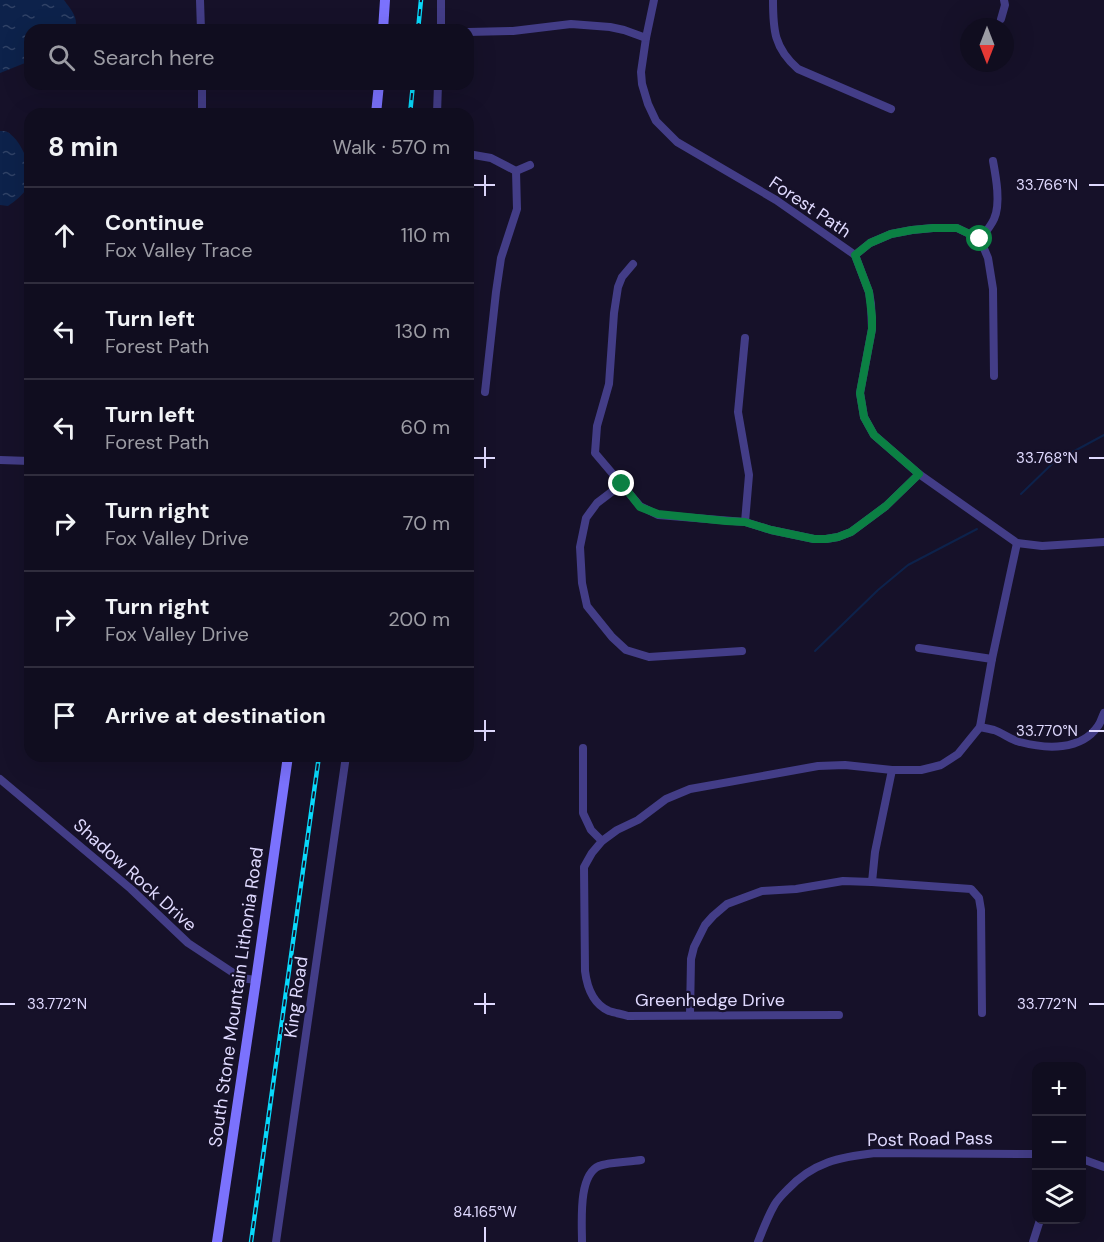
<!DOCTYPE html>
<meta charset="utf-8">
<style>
:root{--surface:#100d1f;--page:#1e1b2c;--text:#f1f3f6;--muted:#9c9ca4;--line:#302d3d}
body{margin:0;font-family:"DM Sans",sans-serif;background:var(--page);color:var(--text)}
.controls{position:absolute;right:18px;bottom:18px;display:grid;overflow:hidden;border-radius:12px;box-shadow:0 6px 24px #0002}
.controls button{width:54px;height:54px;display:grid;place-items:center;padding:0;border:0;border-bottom:2px solid var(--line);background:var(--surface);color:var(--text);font:30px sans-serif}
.compass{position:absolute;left:960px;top:18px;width:54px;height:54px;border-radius:50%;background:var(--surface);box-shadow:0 6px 24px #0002;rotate:180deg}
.stop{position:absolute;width:18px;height:18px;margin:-14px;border:4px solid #0b8043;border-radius:50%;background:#fff}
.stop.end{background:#0b8043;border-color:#fff;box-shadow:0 2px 6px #0008}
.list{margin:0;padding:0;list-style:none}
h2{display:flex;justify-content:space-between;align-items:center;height:78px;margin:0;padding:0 24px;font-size:26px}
h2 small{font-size:20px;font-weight:400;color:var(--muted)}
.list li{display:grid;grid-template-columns:39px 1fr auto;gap:18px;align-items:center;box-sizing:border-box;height:96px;padding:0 24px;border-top:2px solid var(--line)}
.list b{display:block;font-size:22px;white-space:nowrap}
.list p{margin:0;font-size:20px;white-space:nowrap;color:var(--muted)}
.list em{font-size:20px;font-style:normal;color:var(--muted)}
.icon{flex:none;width:33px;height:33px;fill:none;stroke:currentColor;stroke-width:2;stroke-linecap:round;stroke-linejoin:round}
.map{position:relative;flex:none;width:1104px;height:1242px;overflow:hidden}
.search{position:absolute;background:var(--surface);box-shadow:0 6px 24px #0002;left:24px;top:24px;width:450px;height:66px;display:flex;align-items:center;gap:15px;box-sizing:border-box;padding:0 21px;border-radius:18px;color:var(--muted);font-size:22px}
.panel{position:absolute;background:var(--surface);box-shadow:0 6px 24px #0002;left:24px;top:108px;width:450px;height:654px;border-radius:18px}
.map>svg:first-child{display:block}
.water{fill:url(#water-ripples)}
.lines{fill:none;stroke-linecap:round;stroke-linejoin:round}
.stream{stroke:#0d224b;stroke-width:2}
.street{stroke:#433d87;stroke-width:8}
.secondary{stroke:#7b72fd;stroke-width:10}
.rail-casing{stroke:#08d9fb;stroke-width:4.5}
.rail{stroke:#161129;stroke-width:2;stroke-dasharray:7;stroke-linecap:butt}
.route{stroke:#0b8043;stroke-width:8}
.ticks{fill:none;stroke:#dfd9fe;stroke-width:2}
.labels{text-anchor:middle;stroke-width:4.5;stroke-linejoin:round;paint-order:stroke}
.street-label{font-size:18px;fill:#dfd9fe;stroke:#161129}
.ticks-label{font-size:15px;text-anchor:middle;fill:#dfd9fe;stroke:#161129;stroke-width:4.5;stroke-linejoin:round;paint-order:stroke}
</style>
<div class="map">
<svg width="1104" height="1242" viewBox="0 0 1104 1242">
<defs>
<pattern id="water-ripples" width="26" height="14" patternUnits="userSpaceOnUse" patternTransform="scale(1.5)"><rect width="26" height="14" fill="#0d224b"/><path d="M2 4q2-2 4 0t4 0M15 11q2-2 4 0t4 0" fill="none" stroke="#304266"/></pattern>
</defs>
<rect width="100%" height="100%" fill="#161129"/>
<!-- water -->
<g class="water">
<path d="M 0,0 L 64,0 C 71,10 79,17 75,30 L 30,30 L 30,61 L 0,73 Z"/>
<path d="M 0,131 C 4,131 6,131 9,133 C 22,142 34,170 28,185 C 25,194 15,201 8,206 L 0,205 Z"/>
</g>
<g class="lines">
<!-- stream -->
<g class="stream">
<polyline points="1021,494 1054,462 1104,435"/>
<polyline points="815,651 878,590 908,565 977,529"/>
</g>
<!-- street -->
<g class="street">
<polyline points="200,0 201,30"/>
<polyline points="441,0 441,30"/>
<polyline points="654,0 646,38 641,72 642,84 648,104 656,121 677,142 776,200 855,255 869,292 871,304 872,329 860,393 864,417 874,435 919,474 1017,543 1042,546 1104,542"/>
<path d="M 773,0 C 773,30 774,48 798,69 L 891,109"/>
<polyline points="1001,19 1005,5 1004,0"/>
<polyline points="468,32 513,31 571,24 610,27 624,30 646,38"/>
<polyline points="202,84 202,114"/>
<polyline points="437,114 438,84"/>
<polyline points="468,154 491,158 516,171"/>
<polyline points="516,171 530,165"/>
<path d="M 980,239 C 985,233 991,226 994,219 C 1001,204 996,177 993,161"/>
<polyline points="855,255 870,243 891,234 912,230 933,228 957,228 980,239 988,258 993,289 994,376"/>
<polyline points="633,264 622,277 618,287 614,313 609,384 597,426 595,453 640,506 658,515 745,522 771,530 814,539 826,539 838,537 851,532 886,506 919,474"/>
<polyline points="485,392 496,292 501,258 517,209 516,171"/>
<polyline points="0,460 30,461"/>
<polyline points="622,484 597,503 586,518 580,547 582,583 587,606 612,637 626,650 649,657 742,651"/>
<polyline points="745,522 749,475 738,412 745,338"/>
<polyline points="919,648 992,659"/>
<path d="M 980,727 C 985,728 990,729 994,730 C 1003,733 1011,740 1020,742 C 1046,749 1081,751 1098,726 C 1101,722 1102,717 1104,713"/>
<polyline points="583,748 583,813 591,830 602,841"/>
<polyline points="0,779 131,889 188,943 241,978 256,980"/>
<polyline points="872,882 971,889 979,898 981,910 982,1013"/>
<polyline points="690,1015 691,959 694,947 705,925 713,916 727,904 762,891 796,889 843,881 872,882 875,852 892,770"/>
<path d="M 839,1015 L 628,1016 C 622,1014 615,1013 609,1011 C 593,1004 587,987 585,971 L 584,867 L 592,853 L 602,841 L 617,830 L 638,820 L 666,799 L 690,789 L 818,766 L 845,765 L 892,770 L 921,770 L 941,765 L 958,754 L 980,727 L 992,659 L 1017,543"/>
<polyline points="1082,1159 1104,1167"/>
<polyline points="276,1242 346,756"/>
<path d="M 582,1242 C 582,1222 578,1175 599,1166 C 608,1162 630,1162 641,1160"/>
<path d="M 758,1242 C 763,1229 768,1216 775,1204 C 778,1199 783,1194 787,1190 C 813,1162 840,1157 875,1153 L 1036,1154"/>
<polyline points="1033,1242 1040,1220"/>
</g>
<!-- secondary -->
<g class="secondary">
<polyline points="383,30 385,0"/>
<polyline points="376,114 379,84"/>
<polyline points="217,1242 256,980 288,756"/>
</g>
<defs>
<g id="rail">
<polyline points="418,30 421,0"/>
<polyline points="410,114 413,84"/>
<polyline points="251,1242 319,756"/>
</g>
</defs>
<!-- rail casing -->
<use href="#rail" class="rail-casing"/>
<!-- rail -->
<use href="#rail" class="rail"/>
</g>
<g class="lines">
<!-- route -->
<polyline class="route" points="622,484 640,507 658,514 726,521 745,522 771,530 814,539 826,539 838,537 851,532 886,506 919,474 874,435 864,417 860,393 872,329 872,317 869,292 855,255 870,243 891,234 912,230 933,228 957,228 980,239"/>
</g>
<!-- ticks -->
<path class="ticks" d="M 485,175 L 485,196M 474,185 L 495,185M 1089,185 L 1104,185M 485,447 L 485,468M 474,458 L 495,458M 1089,458 L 1104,458M 485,720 L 485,741M 474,731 L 495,731M 1089,731 L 1104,731M 485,993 L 485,1014M 0,1004 L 15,1004M 474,1004 L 495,1004M 1089,1004 L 1104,1004M 485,1227 L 485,1242"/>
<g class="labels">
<!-- street labels -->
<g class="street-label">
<text transform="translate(810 207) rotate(34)" y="6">Forest Path</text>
<text transform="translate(135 875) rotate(42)" y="6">Shadow Rock Drive</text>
<text transform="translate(236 997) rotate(-82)" y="6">South Stone Mountain Lithonia Road</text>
<text transform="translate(296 997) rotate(-82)" y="6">King Road</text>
<text x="710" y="1006">Greenhedge Drive</text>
<text transform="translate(930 1139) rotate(-1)" y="6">Post Road Pass</text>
</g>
</g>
<g class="ticks-label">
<text x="1047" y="190">33.766°N</text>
<text x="1047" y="463">33.768°N</text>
<text x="1047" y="736">33.770°N</text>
<text x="1047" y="1009">33.772°N</text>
<text x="57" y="1009">33.772°N</text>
<text x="485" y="1217">84.165°W</text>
</g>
</svg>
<div class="controls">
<button>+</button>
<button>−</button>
<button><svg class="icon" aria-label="layers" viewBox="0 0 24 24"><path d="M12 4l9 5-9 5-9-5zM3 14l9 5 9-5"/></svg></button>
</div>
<svg class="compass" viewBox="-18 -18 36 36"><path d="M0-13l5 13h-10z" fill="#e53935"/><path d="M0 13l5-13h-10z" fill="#9c9ca4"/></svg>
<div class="stop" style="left:980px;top:239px"></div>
<div class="stop end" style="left:622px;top:484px"></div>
<div class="search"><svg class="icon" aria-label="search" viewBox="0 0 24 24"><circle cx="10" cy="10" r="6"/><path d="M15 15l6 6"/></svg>Search here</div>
<section class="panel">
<h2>8 min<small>Walk · 570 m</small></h2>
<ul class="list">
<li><svg class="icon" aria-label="ahead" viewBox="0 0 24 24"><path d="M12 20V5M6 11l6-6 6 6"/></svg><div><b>Continue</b><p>Fox Valley Trace</p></div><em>110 m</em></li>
<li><svg class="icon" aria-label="left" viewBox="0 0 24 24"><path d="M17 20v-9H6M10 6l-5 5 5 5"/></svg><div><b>Turn left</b><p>Forest Path</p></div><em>130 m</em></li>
<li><svg class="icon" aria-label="left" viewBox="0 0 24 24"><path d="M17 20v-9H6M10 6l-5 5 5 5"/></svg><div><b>Turn left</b><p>Forest Path</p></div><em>60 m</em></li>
<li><svg class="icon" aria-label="right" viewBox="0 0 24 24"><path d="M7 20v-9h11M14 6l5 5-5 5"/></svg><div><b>Turn right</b><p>Fox Valley Drive</p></div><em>70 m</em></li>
<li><svg class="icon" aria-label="right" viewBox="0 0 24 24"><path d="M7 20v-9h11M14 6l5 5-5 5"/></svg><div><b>Turn right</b><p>Fox Valley Drive</p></div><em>200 m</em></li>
<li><svg class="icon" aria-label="arrive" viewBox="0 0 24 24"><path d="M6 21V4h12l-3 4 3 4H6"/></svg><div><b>Arrive at destination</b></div></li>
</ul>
</section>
</div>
